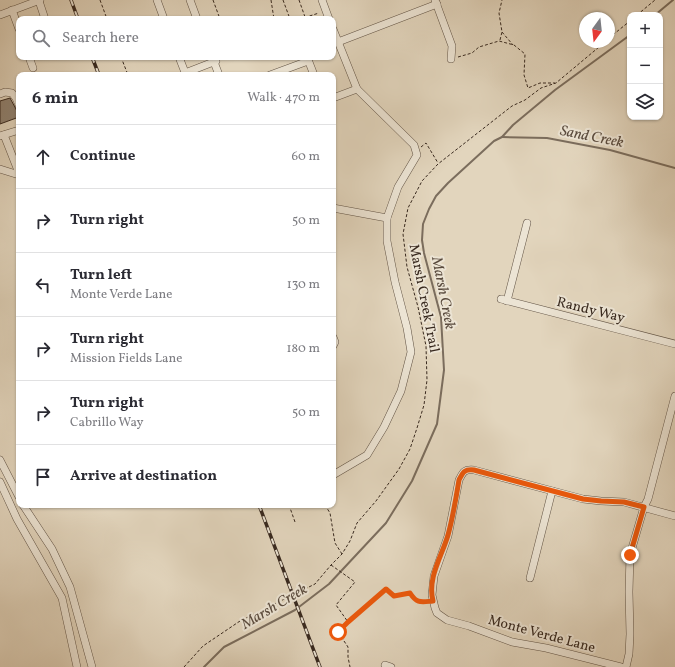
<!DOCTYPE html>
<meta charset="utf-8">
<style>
:root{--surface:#fff;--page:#f2f2f3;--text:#2b2b33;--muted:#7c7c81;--line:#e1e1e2}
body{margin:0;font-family:Vollkorn,serif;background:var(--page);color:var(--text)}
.controls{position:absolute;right:12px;top:12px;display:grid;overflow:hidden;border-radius:8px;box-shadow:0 1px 3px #0004}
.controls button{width:36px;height:36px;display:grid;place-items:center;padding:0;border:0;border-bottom:1px solid var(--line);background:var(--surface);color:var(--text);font:20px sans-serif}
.compass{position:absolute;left:579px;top:12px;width:36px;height:36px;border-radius:50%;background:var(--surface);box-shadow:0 1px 3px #0004;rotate:195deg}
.stop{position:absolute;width:12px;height:12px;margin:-9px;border:3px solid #ea580c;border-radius:50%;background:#fff}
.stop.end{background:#ea580c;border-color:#fff;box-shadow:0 1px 4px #0008}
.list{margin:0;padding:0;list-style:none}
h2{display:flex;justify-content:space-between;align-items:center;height:52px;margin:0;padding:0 16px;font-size:17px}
h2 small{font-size:13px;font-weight:400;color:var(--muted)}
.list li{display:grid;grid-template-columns:26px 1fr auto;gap:12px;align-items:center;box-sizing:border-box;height:64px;padding:0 16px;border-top:1px solid var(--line)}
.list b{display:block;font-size:15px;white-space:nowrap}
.list p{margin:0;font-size:13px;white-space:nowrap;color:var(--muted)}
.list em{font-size:13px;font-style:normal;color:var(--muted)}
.icon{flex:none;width:22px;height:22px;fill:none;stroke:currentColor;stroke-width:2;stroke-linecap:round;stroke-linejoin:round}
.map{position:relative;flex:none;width:675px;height:667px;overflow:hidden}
.search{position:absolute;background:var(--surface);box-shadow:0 1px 3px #0004;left:16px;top:16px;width:320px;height:44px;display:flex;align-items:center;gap:10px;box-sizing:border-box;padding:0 14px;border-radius:8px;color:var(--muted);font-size:15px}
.panel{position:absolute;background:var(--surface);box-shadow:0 1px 3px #0004;left:16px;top:72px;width:320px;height:436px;border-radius:8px}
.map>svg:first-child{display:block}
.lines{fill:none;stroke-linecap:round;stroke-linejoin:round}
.stream{stroke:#7b6d5d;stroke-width:2}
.building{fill:#908271;stroke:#38291f}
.minor-casing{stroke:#625446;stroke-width:8}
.path{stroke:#38291f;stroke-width:1;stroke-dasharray:3 2;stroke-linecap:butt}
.minor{stroke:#ece4d4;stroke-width:7}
.rail-casing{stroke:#38291f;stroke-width:3.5}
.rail{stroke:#ece4d4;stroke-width:2;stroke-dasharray:6;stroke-linecap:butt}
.route{stroke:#ea580c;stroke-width:5}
.labels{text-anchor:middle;stroke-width:4;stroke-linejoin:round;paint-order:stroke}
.street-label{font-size:14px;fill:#38291f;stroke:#ece4d4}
.water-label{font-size:15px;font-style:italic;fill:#5a4b3e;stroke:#ece4d4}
</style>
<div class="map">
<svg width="675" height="667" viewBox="0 0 675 667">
<rect width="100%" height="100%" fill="#e2d5bd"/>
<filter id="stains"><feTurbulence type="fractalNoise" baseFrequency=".005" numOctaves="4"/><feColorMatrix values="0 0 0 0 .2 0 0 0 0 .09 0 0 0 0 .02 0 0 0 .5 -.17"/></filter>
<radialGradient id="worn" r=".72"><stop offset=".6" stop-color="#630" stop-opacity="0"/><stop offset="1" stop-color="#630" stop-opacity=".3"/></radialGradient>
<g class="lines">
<!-- stream -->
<g class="stream">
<polyline points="655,15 673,0"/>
<polyline points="502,137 547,138 610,150 675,168"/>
<polyline points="204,667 224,647 295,610 329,584 386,523 412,481 437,424 444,370 441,317 424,253 422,240 423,224 429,209 436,196 448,183 494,141 502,137 513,125 555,90 630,35"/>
</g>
</g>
<!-- building -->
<polygon class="building" points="10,98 16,109 19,117 0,124 0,101"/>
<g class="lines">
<defs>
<g id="minor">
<polyline points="157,0 164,19"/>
<polyline points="190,0 197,19"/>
<polyline points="322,0 329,19"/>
<polyline points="435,0 452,46 451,59"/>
<polyline points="39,1 45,19"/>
<polyline points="12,10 19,29"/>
<polyline points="0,15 40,0"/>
<polyline points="333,29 357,89 414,145 417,155 398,187 387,218 333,208"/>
<polyline points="338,42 437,4"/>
<polyline points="29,57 33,68"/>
<polyline points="179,57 186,75"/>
<polyline points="307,57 314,75"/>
<polyline points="214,62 219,75"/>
<polyline points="185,73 216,61"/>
<polyline points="270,75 308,61"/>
<polyline points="0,94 5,92 12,93 16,98 19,105"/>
<polyline points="333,98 357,89"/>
<polyline points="4,135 19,173"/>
<polyline points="0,136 19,130"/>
<polyline points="0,169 19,175"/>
<polyline points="501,299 675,344"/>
<polyline points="507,301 527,223"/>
<polyline points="333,337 335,342 333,346"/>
<polyline points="0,460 19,497"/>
<polyline points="333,475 367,455 384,427 401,391 411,352 407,328 395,282 387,241 387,218"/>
<polyline points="0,482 17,519 62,598 77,667"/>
<polyline points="23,505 52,549 70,587 92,667"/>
<polyline points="530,578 552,491"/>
<polyline points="385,665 391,667"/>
<path d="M 621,667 L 546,648 L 512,642 L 469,626 L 447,620 L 437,613 L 435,608 L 432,595 L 434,576 L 448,536 L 459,480 C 463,472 464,469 474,470 L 583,499 L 601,501 L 624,502 L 675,516"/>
<polyline points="626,667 629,654 630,634 629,592 630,555 644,507 648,499 675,396"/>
</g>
</defs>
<!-- minor casing -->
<use href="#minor" class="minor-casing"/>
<!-- path -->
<g class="path">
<polyline points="100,0 107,19"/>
<polyline points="213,0 220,19"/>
<polyline points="271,0 274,19"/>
<polyline points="283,0 290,19"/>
<polyline points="299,0 305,17"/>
<polyline points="637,15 655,0"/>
<polyline points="300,19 319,13"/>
<polyline points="502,32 513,45"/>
<polyline points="609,38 630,21"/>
<polyline points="500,40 502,32 499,13 502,0"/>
<polyline points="121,57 128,75"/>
<polyline points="234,57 235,59"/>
<polyline points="458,57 472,53 479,47 499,41 514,45 525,54 524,75 528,88 540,83 555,83"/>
<polyline points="421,147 426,143 438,163"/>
<polyline points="289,505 295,522"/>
<polyline points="325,505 330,513 335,543 342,554"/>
<polyline points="331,565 355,582 336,605 348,622 338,632 348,647 348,657 350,667"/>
<polyline points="348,622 386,589 394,596 410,593 413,598 420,603 426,602"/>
<polyline points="184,667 203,646 240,621 315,584 331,565 342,554 350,541 357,523 376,501 399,469 410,449 417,428 424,405 427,380 426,346 418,307 407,267 403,234 408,208 422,181 438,164 512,106 525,100 541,88 556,83 605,42"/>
</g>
<!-- minor -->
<use href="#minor" class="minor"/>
<defs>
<g id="rail">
<polyline points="71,0 78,19"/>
<polyline points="92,57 99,75"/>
<polyline points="259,505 320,667"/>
</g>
</defs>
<!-- rail casing -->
<use href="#rail" class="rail-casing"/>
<!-- rail -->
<use href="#rail" class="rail"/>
</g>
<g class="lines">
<!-- route -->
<path class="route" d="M 338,632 L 348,622 L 386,589 L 394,596 L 410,593 C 417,604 421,602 433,601 C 427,578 442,556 448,535 C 453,517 456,498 459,480 C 463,472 464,469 474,470 L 583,499 L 601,501 L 624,502 L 644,507 L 630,555"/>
</g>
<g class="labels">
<!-- street labels -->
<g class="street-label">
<text transform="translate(425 298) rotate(79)" y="5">Marsh Creek Trail</text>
<text transform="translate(591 309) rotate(14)" y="5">Randy Way</text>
<text transform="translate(542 633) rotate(15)" y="5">Monte Verde Lane</text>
</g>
<!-- water labels -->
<g class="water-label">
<text transform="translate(592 136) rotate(11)" y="5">Sand Creek</text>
<text transform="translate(444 293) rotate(79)" y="5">Marsh Creek</text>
<text transform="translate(274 606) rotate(-31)" y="5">Marsh Creek</text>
</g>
</g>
<rect width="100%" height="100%" filter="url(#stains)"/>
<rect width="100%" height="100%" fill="url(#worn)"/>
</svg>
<div class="controls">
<button>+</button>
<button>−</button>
<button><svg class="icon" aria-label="layers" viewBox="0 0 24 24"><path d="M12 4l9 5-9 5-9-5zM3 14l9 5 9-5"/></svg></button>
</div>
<svg class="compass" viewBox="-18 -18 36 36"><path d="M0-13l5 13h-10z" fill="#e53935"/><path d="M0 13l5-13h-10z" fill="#7c7c81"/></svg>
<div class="stop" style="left:338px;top:632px"></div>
<div class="stop end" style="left:630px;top:555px"></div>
<div class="search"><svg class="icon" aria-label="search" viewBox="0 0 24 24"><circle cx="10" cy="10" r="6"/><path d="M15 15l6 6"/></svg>Search here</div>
<section class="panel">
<h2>6 min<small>Walk · 470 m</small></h2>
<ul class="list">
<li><svg class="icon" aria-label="ahead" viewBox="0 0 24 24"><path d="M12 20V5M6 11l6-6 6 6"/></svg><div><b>Continue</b></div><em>60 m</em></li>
<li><svg class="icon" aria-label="right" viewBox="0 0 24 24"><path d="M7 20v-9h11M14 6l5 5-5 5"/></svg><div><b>Turn right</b></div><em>50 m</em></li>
<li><svg class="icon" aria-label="left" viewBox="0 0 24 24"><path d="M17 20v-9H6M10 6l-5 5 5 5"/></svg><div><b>Turn left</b><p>Monte Verde Lane</p></div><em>130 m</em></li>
<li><svg class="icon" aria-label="right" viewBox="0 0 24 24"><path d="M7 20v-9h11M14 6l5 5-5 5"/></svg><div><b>Turn right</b><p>Mission Fields Lane</p></div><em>180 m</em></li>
<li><svg class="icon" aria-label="right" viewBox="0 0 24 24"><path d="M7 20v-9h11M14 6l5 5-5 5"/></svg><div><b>Turn right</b><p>Cabrillo Way</p></div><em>50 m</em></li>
<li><svg class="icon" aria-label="arrive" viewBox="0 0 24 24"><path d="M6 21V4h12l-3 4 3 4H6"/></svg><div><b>Arrive at destination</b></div></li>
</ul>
</section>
</div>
